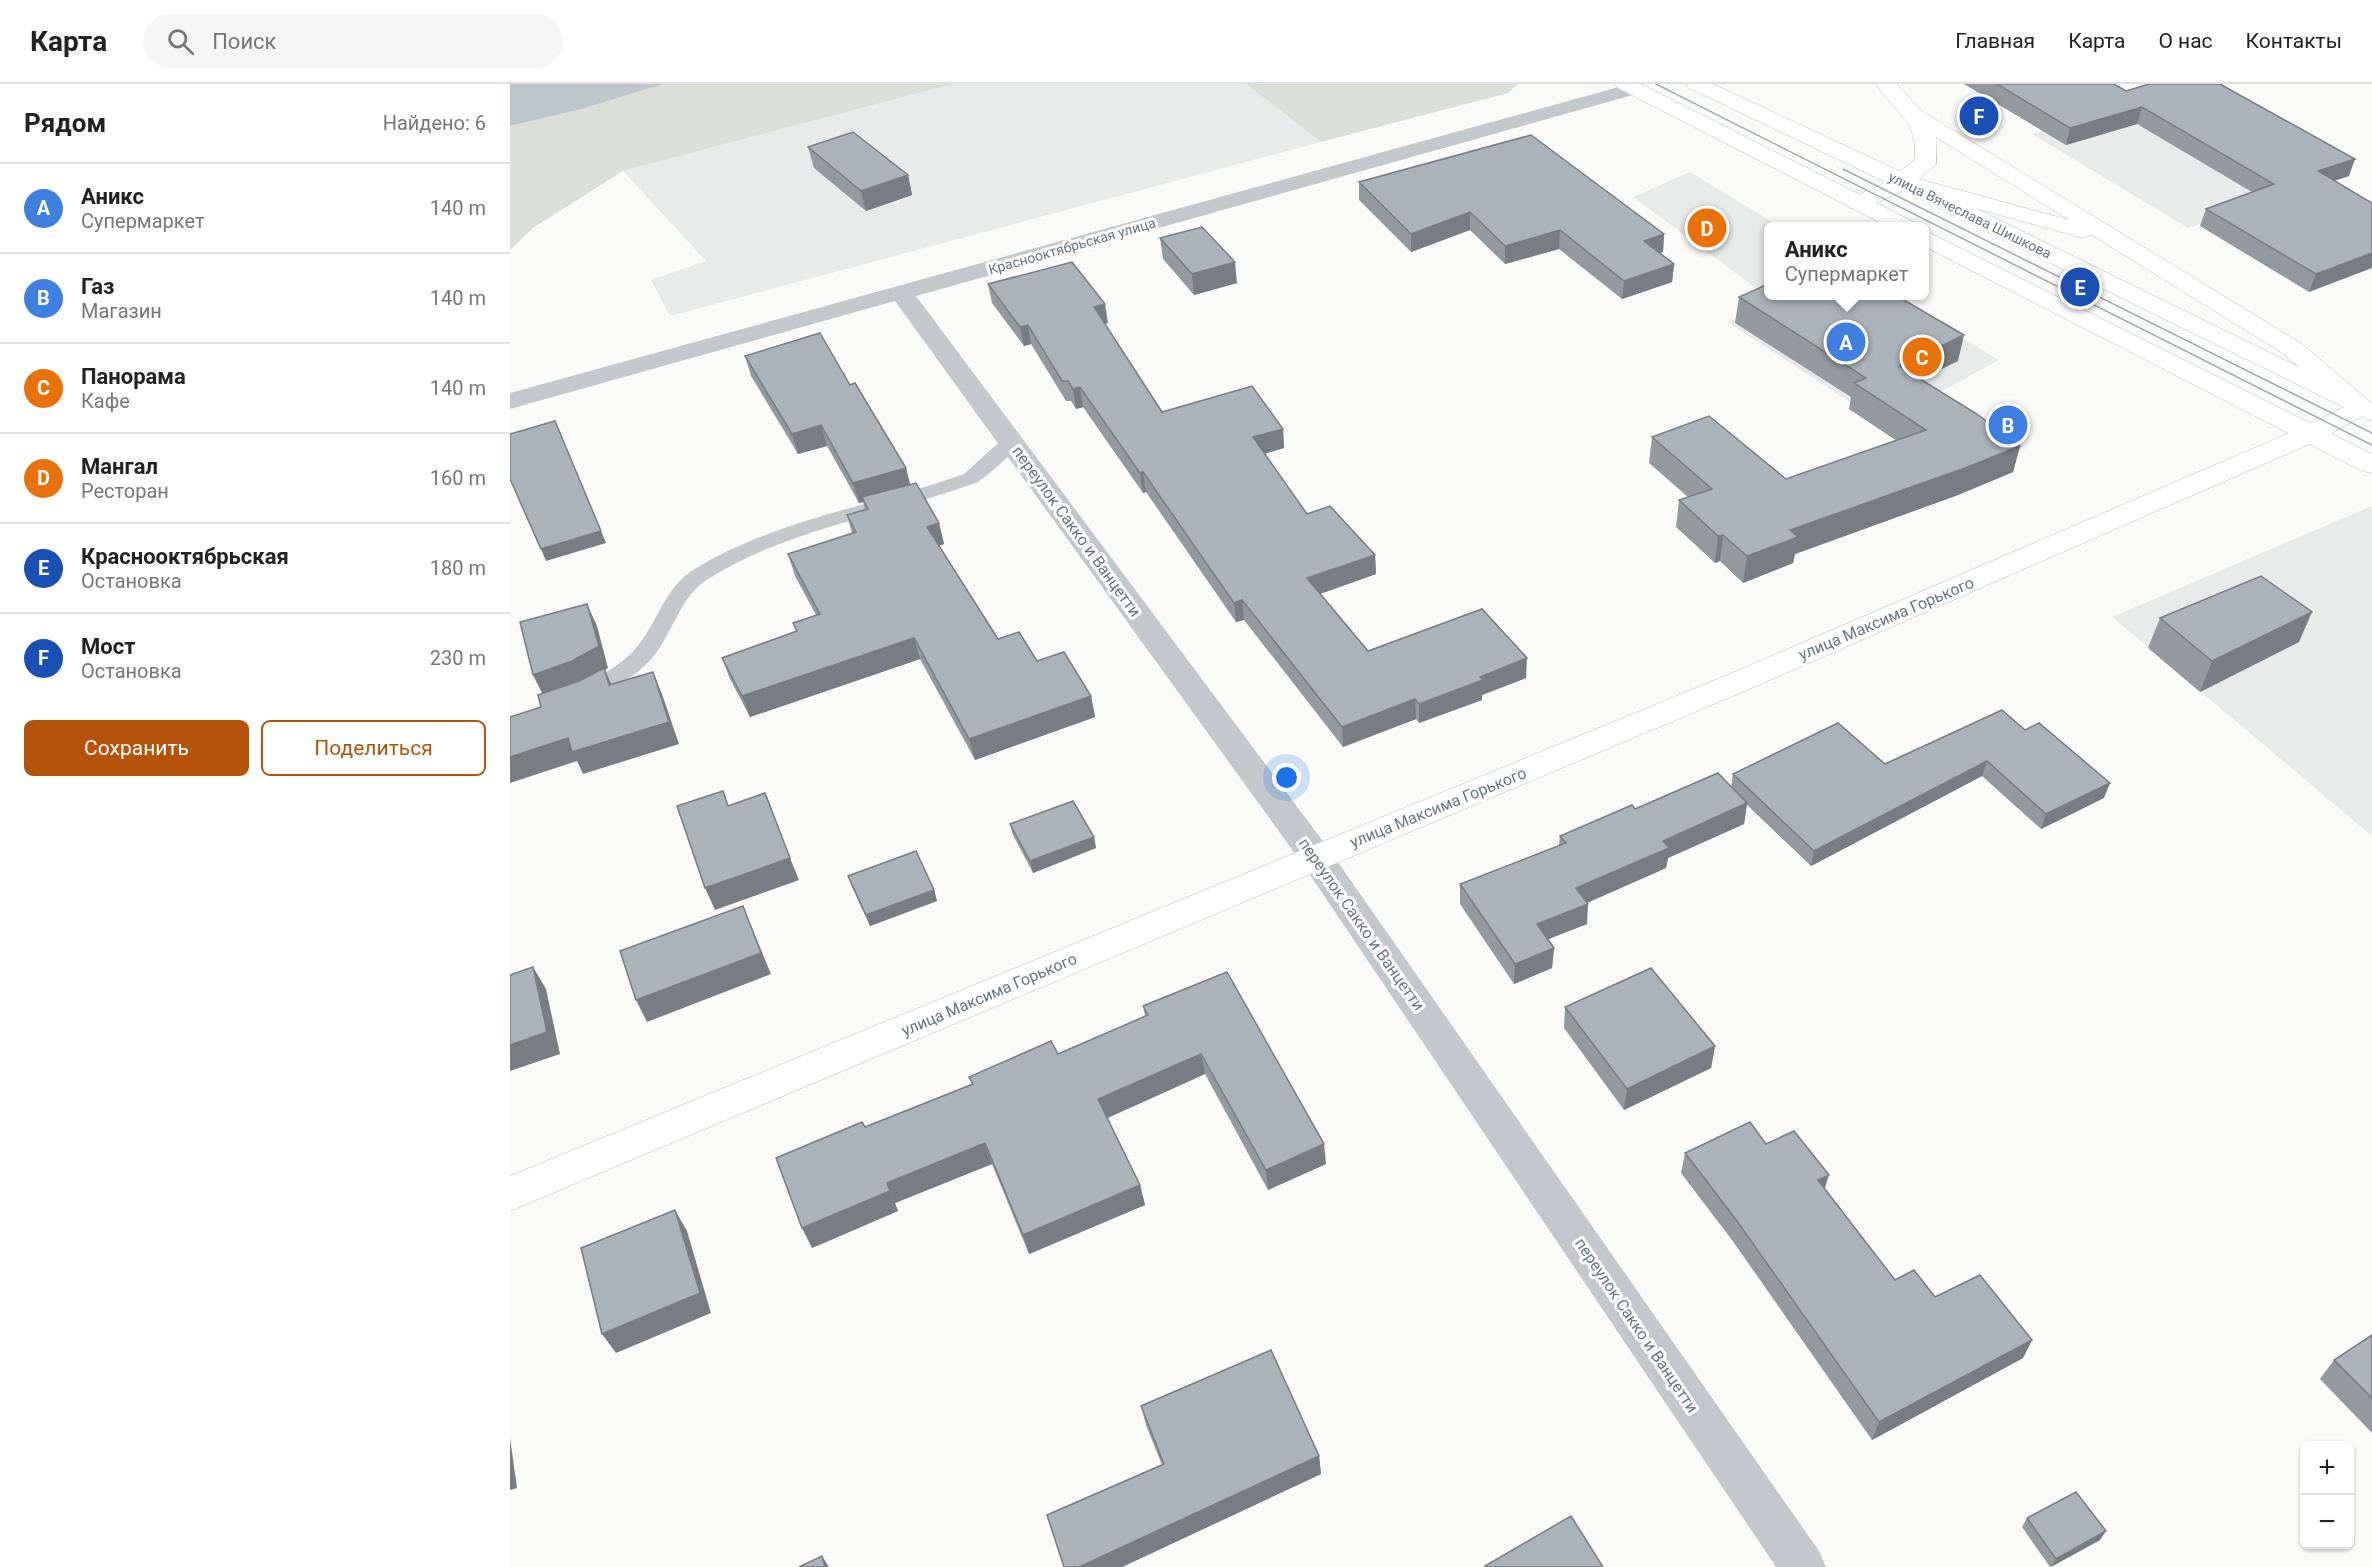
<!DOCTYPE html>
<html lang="ru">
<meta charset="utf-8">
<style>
:root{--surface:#fff;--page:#f6f6f6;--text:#222;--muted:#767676;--line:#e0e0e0;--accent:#b45309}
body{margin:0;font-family:Roboto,sans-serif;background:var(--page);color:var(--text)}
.controls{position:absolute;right:18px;bottom:18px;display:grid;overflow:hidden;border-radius:9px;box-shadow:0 2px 4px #0004}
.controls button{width:54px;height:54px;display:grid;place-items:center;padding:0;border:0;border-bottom:2px solid var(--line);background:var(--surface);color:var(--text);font:30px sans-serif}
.you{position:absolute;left:777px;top:694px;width:21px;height:21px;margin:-15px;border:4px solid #fff;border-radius:50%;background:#1a73e8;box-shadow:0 0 0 9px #1a73e833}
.badge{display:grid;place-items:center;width:39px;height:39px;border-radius:50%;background:var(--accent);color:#fff;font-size:20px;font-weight:700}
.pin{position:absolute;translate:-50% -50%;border:3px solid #fff;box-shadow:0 2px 6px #0006}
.popup{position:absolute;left:1254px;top:138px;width:165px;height:78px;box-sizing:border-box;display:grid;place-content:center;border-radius:9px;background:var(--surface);filter:drop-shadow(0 2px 4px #0005);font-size:20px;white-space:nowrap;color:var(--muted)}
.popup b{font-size:22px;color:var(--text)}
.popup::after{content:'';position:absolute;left:50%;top:100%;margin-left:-12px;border:12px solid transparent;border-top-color:var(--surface)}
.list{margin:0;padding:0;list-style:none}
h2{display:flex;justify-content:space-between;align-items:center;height:78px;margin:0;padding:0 24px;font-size:26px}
h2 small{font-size:20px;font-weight:400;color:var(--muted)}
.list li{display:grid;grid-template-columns:39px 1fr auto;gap:18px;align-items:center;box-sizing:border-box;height:90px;padding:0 24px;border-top:2px solid var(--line)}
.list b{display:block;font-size:22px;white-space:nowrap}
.list p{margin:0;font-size:20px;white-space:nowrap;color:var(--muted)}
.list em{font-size:20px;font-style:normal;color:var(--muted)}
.actions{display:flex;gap:12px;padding:18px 24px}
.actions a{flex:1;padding:14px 0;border:2px solid var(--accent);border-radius:9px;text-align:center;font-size:21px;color:var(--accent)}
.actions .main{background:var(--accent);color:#fff}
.icon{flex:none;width:33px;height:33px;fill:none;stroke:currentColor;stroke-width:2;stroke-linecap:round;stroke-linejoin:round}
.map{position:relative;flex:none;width:1862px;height:1483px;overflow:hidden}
header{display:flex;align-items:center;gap:36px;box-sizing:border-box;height:84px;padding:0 30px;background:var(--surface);border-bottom:2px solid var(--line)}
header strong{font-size:28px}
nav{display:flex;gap:33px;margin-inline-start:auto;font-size:21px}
.search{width:420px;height:54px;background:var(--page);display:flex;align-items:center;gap:15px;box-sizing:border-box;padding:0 21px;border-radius:33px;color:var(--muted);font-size:22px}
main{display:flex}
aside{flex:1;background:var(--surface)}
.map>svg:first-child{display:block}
.built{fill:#e8e9e9}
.green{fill:#dadfd7}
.water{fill:#bbc7cb}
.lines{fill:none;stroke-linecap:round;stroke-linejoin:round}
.secondary-casing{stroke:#b3babf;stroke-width:1}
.primary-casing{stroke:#b5babe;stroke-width:1}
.service{fill:#c3c8cc;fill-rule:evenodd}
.minor{fill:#c3c8cc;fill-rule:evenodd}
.secondary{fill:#fff;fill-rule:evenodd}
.primary{fill:#fff;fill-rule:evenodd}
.tram{stroke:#a2aab0;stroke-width:1.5}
.wall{fill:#929a9f}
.shaded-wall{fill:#777d82}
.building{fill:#aab3b9;stroke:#777d82;stroke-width:1.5}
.labels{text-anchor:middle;stroke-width:6;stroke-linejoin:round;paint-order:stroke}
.far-street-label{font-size:14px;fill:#657683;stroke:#fff}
.street-label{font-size:16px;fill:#657683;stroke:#fff}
</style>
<header>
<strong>Карта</strong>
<div class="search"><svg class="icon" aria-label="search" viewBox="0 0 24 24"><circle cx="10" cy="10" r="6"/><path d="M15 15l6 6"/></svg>Поиск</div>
<nav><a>Главная</a><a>Карта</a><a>О нас</a><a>Контакты</a></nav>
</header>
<main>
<aside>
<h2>Рядом<small>Найдено: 6</small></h2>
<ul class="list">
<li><span class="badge" style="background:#3f7fe0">A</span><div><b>Аникс</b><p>Супермаркет</p></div><em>140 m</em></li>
<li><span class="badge" style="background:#3f7fe0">B</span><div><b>Газ</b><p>Магазин</p></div><em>140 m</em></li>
<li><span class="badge" style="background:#e8710a">C</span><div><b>Панорама</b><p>Кафе</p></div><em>140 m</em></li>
<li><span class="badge" style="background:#e8710a">D</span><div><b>Мангал</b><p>Ресторан</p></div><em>160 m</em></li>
<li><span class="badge" style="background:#1a4fb4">E</span><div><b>Краснооктябрьская</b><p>Остановка</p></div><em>180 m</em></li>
<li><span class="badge" style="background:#1a4fb4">F</span><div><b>Мост</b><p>Остановка</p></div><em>230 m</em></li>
</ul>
<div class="actions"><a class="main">Сохранить</a><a>Поделиться</a></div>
</aside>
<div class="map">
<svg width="1862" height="1483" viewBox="0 0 1862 1483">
<rect width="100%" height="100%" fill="#fafaf8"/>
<!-- built -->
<g class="built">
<polygon points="443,0 736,0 811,58 160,232 141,196 196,177 113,87"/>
<polygon points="1681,4 1839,92 1678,144 1522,50"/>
<polygon points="1180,88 1269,142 1258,142 1258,212 1383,212 1489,276 1410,319 1343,320 1217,238 1262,216 1123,113"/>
<polygon points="1862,422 1862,752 1602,533"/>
</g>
<!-- green -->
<g class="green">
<polygon points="153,0 443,0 113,87 23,144 0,166 0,42 72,25"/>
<polygon points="736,0 1008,0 998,9 811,58"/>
</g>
<!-- water -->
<polygon class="water" points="0,0 153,0 72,25 0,42"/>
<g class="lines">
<defs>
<path id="secondary" d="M 1366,0 L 1387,0 L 1410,26 L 1792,260 L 1860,318 L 1862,327 L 1809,356 L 1237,606 L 0,1127 L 0,1092 L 1215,592 L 1791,344 L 1834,323 L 1774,270 L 1582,151 L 1573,154 L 1395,105 L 1356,124 L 1340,124 L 1337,119 L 1340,114 L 1369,102 L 1404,77 C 1410,38 1385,29 1366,0 ZM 1426,53 L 1559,136 L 1409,95 L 1426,80 Z"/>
<g id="primary">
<polygon points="1105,0 1131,0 1402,137 1405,142 1377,142 1108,4"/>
<polygon points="1176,0 1203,0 1400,92 1862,319 1862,337 1384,102 1179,4"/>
<polygon points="1414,146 1862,370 1862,389 1852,387 1414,162"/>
</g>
</defs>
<!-- secondary casing -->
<use href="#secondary" class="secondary-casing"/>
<!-- primary casing -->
<use href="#primary" class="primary-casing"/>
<!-- service -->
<path class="service" d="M 501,351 L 511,357 C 499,374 484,386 468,398 C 379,431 279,444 198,495 C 171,512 164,545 146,569 C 129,592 103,604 79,615 L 71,618 L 63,615 L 60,610 L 63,605 C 88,593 114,581 130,559 C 149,534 156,503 183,486 C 265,435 365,422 454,390 C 465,381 491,354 501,351 Z"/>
<!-- minor -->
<polygon class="minor" points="1116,1 1128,0 1133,5 1130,9 406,212 818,764 1309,1467 1316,1483 1266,1483 794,782 385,217 0,325 0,309"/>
<!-- secondary -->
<use href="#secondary" class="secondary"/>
<!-- primary -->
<use href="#primary" class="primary"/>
<!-- tram -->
<g class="tram">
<polyline points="1146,0 1862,361"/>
<polyline points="1333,85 1862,349"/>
</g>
</g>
<!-- wall -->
<g class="wall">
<polygon points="1454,0 1604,0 1616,7 1839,92 1824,97 1862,119 1799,208 1690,142 1696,125 1742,108 1627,40 1556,61"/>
<polygon points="298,63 398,91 402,111 356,127 304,84"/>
<polygon points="849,98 1154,150 1153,168 1150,169 1164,180 1162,198 1112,215 1049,165 995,180 960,146 901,168 849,116"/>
<polygon points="650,154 727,199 684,211 653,175"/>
<polygon points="478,200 598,239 595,240 652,328 773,345 774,364 755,370 797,430 865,471 866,490 810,510 858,567 1016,594 972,611 972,616 909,639 906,635 833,663 734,536 726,538 636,408 633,409 573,323 566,325 561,317 556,317 521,260 514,262 482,219"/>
<polygon points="1229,213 1448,277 1410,295 1510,362 1503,388 1448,411 1285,470 1283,479 1233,499 1210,477 1205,479 1166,443 1169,416 1178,413 1139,379 1142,353 1276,395 1387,357 1339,325 1341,313 1225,239"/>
<polygon points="235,272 340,301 396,384 400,400 429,439 434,460 429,462 488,555 527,577 581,612 585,633 465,676 410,575 240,633 220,595 212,574 286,548 283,539 306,531 285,492 278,470 342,449 337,431 355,425 353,418 349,419 317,362 288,370 241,292"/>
<polygon points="1650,534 1789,558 1690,608 1638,564"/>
<polygon points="1492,626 1594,714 1531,745 1472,692 1301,782 1237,721 1234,740 1158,774 1156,784 1077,819 1077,840 1038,855 1044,864 1042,884 1004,900 950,820 950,800 1049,761 1050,752 1125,725 1221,703 1223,690 1375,680"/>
<polygon points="500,740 584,753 586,764 523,789 503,751"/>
<polygon points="338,792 424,806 427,817 360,842 342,803"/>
<polygon points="717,888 816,1080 758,1106 695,990 597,1034 630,1101 635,1121 519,1170 482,1080 385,1119 388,1127 302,1164 355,1043 462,1001 459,993 548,970 635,932 633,922"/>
<polygon points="1055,923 1205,962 1201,984 1114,1026 1054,944"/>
<polygon points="1256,1060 1315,1105 1385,1196 1522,1256 1513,1274 1362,1356 1222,1156 1171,1089 1175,1069"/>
<polygon points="1862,1251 1862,1349 1810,1295 1824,1276"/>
<polygon points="631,1322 809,1372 811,1390 612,1483 554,1483 652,1381 636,1341"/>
<polygon points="1517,1434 1590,1456 1540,1483 1512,1443"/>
</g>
<!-- shaded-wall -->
<g class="shaded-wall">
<polygon points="1632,23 1627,40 1556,61 1560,44"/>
<polygon points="1845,75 1839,92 1801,104 1808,87"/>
<polygon points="398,91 402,111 356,127 351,107"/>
<polygon points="960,128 960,146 901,168 901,150"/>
<polygon points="1050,146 1049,165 995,180 995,162"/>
<polygon points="1154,150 1153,168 1132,175 1134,157"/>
<polygon points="1862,169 1862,184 1799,208 1806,190"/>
<polygon points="725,178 727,199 684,211 682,190"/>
<polygon points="1164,180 1162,198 1112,215 1114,197"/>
<polygon points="595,220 598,239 587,242 584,223"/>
<polygon points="518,241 521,260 514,262 510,243"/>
<polygon points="1454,251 1448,277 1383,308 1389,282"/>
<polygon points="570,303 573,323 566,325 563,305"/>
<polygon points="311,341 317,362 288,370 282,350"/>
<polygon points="773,345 774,364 745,372 743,353"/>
<polygon points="1510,362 1503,388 1448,411 1285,470 1283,479 1233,499 1237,472 1280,446"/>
<polygon points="396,384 401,405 352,413 353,418 349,419 343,399"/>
<polygon points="633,388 636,408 633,409 630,389"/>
<polygon points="429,439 434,460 422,464 417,443"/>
<polygon points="91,447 96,459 36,477 31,465"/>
<polygon points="1213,451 1210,477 1205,479 1208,452"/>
<polygon points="865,471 866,490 798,514 797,494"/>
<polygon points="732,516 734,536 726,538 724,519"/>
<polygon points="77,520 87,542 98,584 95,586 104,606 34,613 23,591"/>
<polygon points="1802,528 1789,558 1690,608 1702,577"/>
<polygon points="404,554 410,575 240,633 232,612"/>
<polygon points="1017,574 1016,594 972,611 972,616 909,639 909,620 970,593"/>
<polygon points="143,588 152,610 169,660 73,690 67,677 0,699 0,673"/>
<polygon points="581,612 585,633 465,676 459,655"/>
<polygon points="905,615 906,635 833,663 832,643"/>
<polygon points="1477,677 1472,692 1301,782 1304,767"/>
<polygon points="1600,699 1594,714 1531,745 1536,730"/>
<polygon points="1237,719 1234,740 1158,774 1156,784 1065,824 1066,804 1153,757"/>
<polygon points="584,753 586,764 523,789 520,777"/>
<polygon points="280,774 289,796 205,826 195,804"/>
<polygon points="424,806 427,817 360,842 356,831"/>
<polygon points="1078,820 1077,840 1026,860 1027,840"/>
<polygon points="233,822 261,890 137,938 126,916"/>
<polygon points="1044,864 1042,884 1004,900 1005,880"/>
<polygon points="23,883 36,905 50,970 0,987 0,961"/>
<polygon points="1205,962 1201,984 1114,1026 1117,1005"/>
<polygon points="691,970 695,990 593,1036 588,1015"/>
<polygon points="475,1059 482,1080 385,1119 377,1099"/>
<polygon points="814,1060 816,1080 758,1106 756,1086"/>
<polygon points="1319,1091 1313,1110 1308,1096"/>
<polygon points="630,1101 635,1121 519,1170 513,1151"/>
<polygon points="380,1107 388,1127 302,1164 292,1144"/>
<polygon points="165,1126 177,1147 201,1229 106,1269 92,1250"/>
<polygon points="1522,1256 1513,1274 1362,1356 1369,1338"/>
<polygon points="0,1354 7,1404 0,1406"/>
<polygon points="809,1372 811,1390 612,1483 569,1483"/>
<polygon points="1596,1447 1590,1456 1541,1483 1546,1475"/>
<polygon points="312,1472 319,1483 315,1483"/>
</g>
<!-- building -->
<g class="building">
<polygon points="1487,0 1604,0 1616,7 1639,0 1710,0 1845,75 1808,87 1862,119 1862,169 1806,190 1696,125 1764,100 1632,23 1560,44"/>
<polygon points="343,48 398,91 351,107 298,63"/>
<polygon points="1021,51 1154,150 1134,157 1164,180 1114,197 1050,146 995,162 960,128 901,150 849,98"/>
<polygon points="692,143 725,178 682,190 650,154"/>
<polygon points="562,178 595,220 584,223 652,328 742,302 773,345 743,353 797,430 820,422 865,471 797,494 858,567 972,525 1017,574 970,593 973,596 909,620 905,615 832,643 732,516 724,519 633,388 630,389 570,303 563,305 558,297 552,297 518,241 510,243 478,200"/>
<polygon points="1258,200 1258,212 1387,212 1454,251 1389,282 1467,330 1510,362 1455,384 1280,446 1288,453 1237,472 1213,451 1208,452 1169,416 1202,405 1142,353 1199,332 1276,395 1416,346 1344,299 1356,294 1229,213"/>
<polygon points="310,249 340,301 345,299 396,384 343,399 311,341 282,350 235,272"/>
<polygon points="45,337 91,447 31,465 0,395 0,350"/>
<polygon points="406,399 429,439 417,443 488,555 509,548 527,577 554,568 581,612 459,655 404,554 232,612 212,574 287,547 283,539 310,530 278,470 346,448 337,431 358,425 352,413"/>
<polygon points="1751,492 1802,528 1702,577 1650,534"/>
<polygon points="77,520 89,562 62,577 23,591 10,538"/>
<polygon points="94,584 99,601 143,588 159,638 62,668 58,654 0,673 0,633 31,623 28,611 69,597"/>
<polygon points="1492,626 1515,646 1529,639 1600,699 1536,730 1477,677 1304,767 1223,690 1328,639 1375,680"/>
<polygon points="1208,689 1237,719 1153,757 1159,764 1066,804 1078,820 1027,840 1044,864 1005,880 950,800 1056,759 1050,752 1122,721 1125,725"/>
<polygon points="213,707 218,722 255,709 280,774 195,804 167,722"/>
<polygon points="563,717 584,753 520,777 500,740"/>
<polygon points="406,767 424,806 356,831 338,792"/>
<polygon points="233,822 251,869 126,916 110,867"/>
<polygon points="23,883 37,948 0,961 0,891"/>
<polygon points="1141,884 1205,962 1117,1005 1055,923"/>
<polygon points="717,888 814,1060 756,1086 691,970 588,1015 630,1101 513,1151 475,1059 377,1099 380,1107 292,1144 266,1074 352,1038 355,1043 463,1000 459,993 541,957 548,970 638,931 633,922"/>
<polygon points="1240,1038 1256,1060 1284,1047 1319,1091 1308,1096 1385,1196 1404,1186 1425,1213 1470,1191 1522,1256 1369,1338 1227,1137 1175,1069"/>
<polygon points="165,1126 190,1209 92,1250 71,1164"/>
<polygon points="1862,1251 1862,1314 1824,1276"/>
<polygon points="761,1266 809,1372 569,1483 554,1483 537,1431 654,1380 631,1322"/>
<polygon points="1566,1408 1596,1447 1546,1475 1517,1434"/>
<polygon points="1061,1432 1093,1483 975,1483 975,1482"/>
<polygon points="312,1472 315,1483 289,1483"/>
</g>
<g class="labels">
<!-- far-street labels -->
<g class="far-street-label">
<text transform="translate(1460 131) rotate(26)" y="5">улица Вячеслава Шишкова</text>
<text transform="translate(562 162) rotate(-16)" y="5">Краснооктябрьская улица</text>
</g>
<!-- street labels -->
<g class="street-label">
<text transform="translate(567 447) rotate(54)" y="6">переулок Сакко и Ванцетти</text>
<text transform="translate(1376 534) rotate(-23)" y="6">улица Максима Горького</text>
<text transform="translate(928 723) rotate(-22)" y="6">улица Максима Горького</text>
<text transform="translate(852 840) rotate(55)" y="6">переулок Сакко и Ванцетти</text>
<text transform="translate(479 910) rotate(-23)" y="6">улица Максима Горького</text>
<text transform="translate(1127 1241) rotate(56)" y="6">переулок Сакко и Ванцетти</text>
</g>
</g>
</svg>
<div class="controls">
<button>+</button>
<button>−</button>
</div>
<div class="you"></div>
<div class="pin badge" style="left:1336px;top:258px;background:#3f7fe0">A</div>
<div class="popup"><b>Аникс</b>Супермаркет</div>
<div class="pin badge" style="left:1498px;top:341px;background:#3f7fe0">B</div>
<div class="pin badge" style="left:1412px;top:273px;background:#e8710a">C</div>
<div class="pin badge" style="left:1197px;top:144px;background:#e8710a">D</div>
<div class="pin badge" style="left:1570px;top:203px;background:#1a4fb4">E</div>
<div class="pin badge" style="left:1469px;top:32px;background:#1a4fb4">F</div>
</div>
</main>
